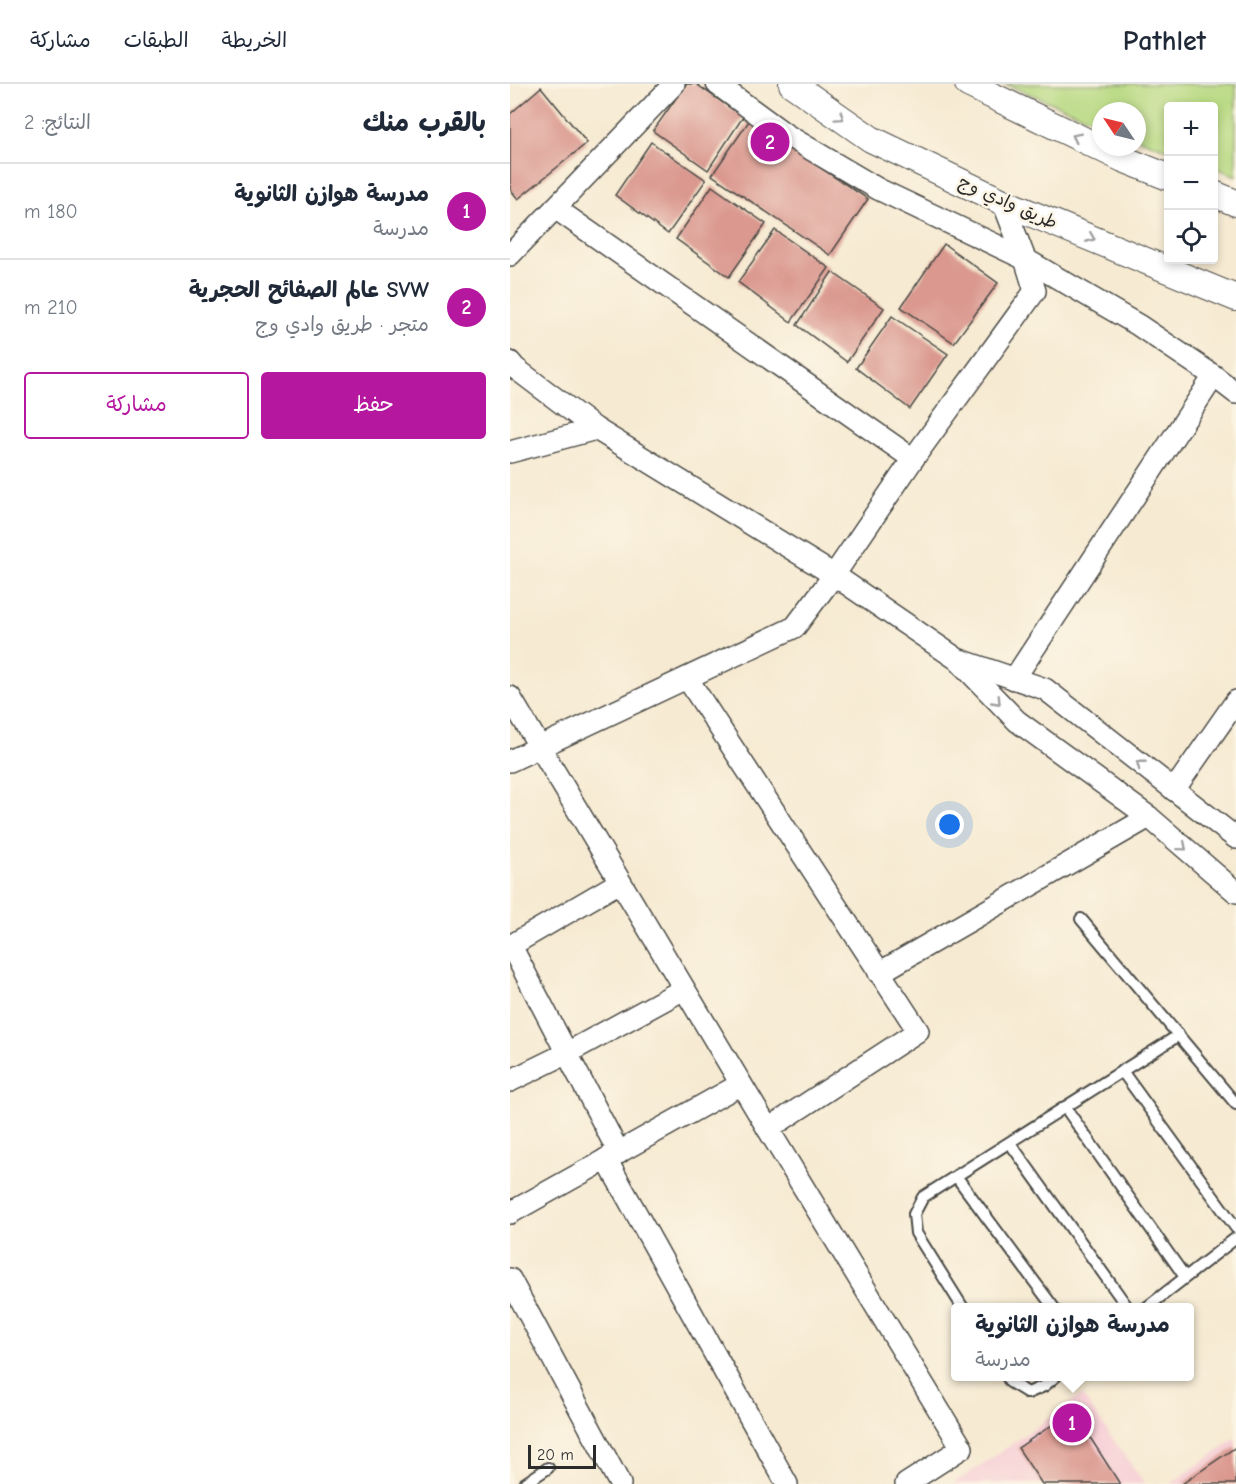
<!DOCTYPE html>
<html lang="ar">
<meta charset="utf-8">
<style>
:root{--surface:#fff;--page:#f2f2f3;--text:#1f2937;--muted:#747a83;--line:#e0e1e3;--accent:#b5179e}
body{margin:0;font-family:"Comic Neue","Playpen Sans Arabic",sans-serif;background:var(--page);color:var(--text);direction:rtl}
.controls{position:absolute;right:18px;top:18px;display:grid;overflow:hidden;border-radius:6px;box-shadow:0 3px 9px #0003}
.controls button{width:54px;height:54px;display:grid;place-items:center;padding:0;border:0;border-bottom:2px solid var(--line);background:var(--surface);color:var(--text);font:30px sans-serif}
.compass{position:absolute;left:582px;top:18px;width:54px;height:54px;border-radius:50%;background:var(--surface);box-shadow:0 3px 9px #0003;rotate:305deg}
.scale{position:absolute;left:18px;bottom:15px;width:68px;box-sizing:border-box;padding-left:6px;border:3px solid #2b2b2b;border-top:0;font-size:16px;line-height:21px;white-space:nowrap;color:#2b2b2b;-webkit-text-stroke:4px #fcf5e5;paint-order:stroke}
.you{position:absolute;left:440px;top:741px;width:21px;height:21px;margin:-15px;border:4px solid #fff;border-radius:50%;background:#1a73e8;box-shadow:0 0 0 9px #1a73e833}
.badge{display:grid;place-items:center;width:39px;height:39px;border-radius:50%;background:var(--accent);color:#fff;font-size:20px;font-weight:700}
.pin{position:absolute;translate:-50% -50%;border:3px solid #fff;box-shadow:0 2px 6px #0006}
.popup{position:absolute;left:441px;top:1219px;width:243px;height:78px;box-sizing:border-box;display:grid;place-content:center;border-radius:6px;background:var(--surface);filter:drop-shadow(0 2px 4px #0005);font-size:20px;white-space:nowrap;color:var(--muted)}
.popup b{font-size:22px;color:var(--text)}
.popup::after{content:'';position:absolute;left:50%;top:100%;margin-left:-12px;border:12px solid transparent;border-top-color:var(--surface)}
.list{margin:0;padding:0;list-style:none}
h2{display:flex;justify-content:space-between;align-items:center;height:78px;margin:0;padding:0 24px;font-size:26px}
h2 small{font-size:20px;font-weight:400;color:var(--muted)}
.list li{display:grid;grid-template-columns:39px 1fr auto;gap:18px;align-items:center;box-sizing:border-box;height:96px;padding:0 24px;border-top:2px solid var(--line)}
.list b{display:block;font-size:22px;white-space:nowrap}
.list p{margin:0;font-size:20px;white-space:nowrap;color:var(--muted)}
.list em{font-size:20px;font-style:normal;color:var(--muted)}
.actions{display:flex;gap:12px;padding:18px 24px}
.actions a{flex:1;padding:14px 0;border:2px solid var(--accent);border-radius:6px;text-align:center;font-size:21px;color:var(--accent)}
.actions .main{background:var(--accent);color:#fff}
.icon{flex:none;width:33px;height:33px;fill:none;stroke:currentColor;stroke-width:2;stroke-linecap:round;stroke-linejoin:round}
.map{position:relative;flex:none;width:726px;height:1400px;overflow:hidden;direction:ltr}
header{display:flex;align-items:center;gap:36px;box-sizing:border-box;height:84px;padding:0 30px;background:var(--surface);border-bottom:2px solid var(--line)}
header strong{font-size:28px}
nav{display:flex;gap:33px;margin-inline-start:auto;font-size:21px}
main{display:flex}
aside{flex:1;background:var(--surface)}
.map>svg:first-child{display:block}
.built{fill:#f6cfd5}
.green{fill:#b7d981;stroke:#718256;stroke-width:1.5}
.building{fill:#da988f}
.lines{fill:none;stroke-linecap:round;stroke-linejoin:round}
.service-casing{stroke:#494844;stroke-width:14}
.minor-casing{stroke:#494844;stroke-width:24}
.tertiary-casing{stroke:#494844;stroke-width:28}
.service{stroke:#fff;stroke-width:10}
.minor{stroke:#fff;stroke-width:21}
.tertiary{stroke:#fff;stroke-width:26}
.oneway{stroke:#a0a0a0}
.labels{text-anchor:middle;stroke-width:5;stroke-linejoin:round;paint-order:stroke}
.street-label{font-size:18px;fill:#2b2b2b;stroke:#fcf5e5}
</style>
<header>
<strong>Pathlet</strong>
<nav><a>الخريطة</a><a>الطبقات</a><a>مشاركة</a></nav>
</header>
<main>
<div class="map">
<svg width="726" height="1400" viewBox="0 0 726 1400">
<rect width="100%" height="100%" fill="#fcf5e5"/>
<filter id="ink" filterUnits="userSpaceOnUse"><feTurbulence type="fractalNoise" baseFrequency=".0167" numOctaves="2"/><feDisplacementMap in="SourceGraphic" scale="12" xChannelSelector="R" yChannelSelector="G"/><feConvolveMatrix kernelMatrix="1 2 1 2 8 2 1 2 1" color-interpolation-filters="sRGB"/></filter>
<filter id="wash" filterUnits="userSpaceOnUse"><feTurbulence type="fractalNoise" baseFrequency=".008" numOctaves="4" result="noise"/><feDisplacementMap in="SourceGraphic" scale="24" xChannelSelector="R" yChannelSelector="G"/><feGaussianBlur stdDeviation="1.35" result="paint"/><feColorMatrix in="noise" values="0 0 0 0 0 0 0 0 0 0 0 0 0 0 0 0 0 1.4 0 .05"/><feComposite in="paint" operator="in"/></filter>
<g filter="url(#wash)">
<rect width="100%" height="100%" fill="#f6ead2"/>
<!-- built -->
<g class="built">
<polygon points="572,1311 635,1400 442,1400 491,1368"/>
<polygon points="726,1354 726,1400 661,1400"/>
</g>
<!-- green -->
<polygon class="green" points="495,0 726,0 726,92 704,83 704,22 658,22 658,66 627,54 627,27 591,27 591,39"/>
<g id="blocks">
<!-- building -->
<g class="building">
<polygon points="176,0 186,0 233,33 198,86 143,47"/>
<polygon points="31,3 77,59 8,115 0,105 0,30"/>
<polygon points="239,37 358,115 320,171 202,91"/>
<polygon points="141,58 196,96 158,150 105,111"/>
<polygon points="202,102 256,140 219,193 166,155"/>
<polygon points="265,146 319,184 281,238 228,198"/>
<polygon points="434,160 488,199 444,259 391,223"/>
<polygon points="322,188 374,224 337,278 287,241"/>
<polygon points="382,232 438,270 400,325 346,284"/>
<polygon points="563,1327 610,1400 532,1400 508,1364"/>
<polygon points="726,1363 726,1400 672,1400"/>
</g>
</g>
</g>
<g filter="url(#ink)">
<use href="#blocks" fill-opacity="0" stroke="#494844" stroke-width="1.5"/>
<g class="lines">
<defs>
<g id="service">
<polyline points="571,835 726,1020"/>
<polyline points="612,987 726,1144"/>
<polyline points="555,1023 675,1193"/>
<polyline points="500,1059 618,1224"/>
<polyline points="446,1092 544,1224"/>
<polyline points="453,1224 406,1149 404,1130 413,1113 669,951"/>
<polyline points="636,1224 726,1154"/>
<polyline points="497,1292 500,1298 518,1309 534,1302 546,1292"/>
<polyline points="14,1400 38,1384"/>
</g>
<g id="minor">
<polyline points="207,0 275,50 368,105 515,175 628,241 704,292 726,309"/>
<polyline points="45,124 403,375"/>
<polyline points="0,171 164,0"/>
<polyline points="0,278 5,284 86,345 324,491 447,575 507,637 639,733 726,808"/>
<polyline points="0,368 86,345"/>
<polyline points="450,576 535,605 726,754"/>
<polyline points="177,594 408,947 258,1045"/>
<polyline points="504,595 704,292"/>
<polyline points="0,613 258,1045 452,1364 396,1400"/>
<polyline points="0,677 285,543 324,491 403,375 525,207 515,175 493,118"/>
<polyline points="664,706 726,617"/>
<polyline points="0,862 110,798"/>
<polyline points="1,862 109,1069"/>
<polyline points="369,889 639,733"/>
<polyline points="0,997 57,969 174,905"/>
<polyline points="96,1075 277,1400"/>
<polyline points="0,1129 231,1000"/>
<polyline points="0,1195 110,1400"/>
</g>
<g id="tertiary">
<polyline points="282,0 361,55 493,118 726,214"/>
<polyline points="458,0 613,75 658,93"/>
<polyline points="704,110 726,119"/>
</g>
</defs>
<!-- service casing -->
<use href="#service" class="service-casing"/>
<!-- minor casing -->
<use href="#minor" class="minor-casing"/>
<!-- tertiary casing -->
<use href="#tertiary" class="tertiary-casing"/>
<!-- service -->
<use href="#service" class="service"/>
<!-- minor -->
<use href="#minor" class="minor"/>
<!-- tertiary -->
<use href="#tertiary" class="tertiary"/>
</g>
<!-- one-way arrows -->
<defs><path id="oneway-chevron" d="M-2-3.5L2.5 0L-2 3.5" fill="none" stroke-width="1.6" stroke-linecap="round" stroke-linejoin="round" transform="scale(1.5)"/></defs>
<g class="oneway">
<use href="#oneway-chevron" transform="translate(330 33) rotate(35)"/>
<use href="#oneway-chevron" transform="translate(566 53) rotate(-154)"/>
<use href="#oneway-chevron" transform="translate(581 154) rotate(22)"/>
<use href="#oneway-chevron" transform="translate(487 617) rotate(46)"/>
<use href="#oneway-chevron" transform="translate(630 680) rotate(-142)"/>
<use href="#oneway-chevron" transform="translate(673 763) rotate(40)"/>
</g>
</g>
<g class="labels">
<!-- street labels -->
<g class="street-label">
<text transform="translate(498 118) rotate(24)" y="6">طريق وادي وج</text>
</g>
</g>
</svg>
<div class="controls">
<button>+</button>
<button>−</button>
<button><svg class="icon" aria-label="locate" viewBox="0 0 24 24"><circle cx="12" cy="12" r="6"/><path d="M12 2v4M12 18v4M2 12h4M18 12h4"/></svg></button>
</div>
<svg class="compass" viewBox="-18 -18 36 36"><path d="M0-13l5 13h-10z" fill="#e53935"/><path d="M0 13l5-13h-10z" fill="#747a83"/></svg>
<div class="scale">20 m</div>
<div class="you"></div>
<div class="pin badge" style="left:562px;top:1339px">1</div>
<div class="popup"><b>مدرسة هوازن الثانوية</b>مدرسة</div>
<div class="pin badge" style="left:260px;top:58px">2</div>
</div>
<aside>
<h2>بالقرب منك<small>النتائج: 2</small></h2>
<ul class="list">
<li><span class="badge">1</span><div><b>مدرسة هوازن الثانوية</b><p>مدرسة</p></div><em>180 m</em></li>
<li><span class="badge">2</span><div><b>SVW عالم الصفائح الحجرية</b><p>متجر · طريق وادي وج</p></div><em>210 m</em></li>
</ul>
<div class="actions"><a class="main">حفظ</a><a>مشاركة</a></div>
</aside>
</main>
